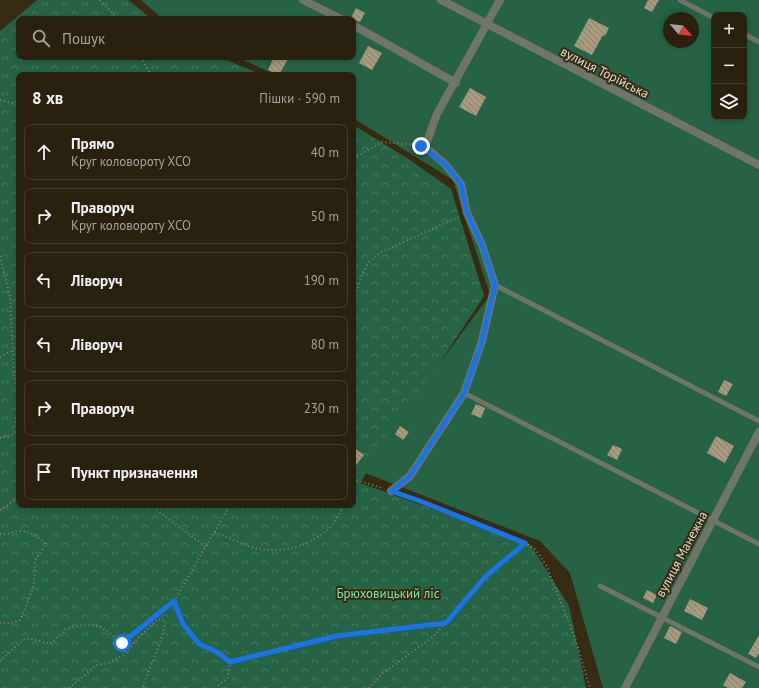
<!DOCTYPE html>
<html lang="uk">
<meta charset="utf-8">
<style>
:root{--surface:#29210e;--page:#352e1c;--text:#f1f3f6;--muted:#a5a39e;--line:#453e2e}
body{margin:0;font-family:"PT Sans",sans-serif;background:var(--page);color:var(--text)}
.controls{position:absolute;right:12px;top:12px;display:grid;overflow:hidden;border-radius:8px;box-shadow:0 2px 6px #0003}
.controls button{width:36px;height:36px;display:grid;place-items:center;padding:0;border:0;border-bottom:1px solid var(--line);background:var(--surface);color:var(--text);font:20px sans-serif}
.compass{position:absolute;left:663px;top:12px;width:36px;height:36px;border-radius:50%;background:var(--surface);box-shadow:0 2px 6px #0003;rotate:118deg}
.stop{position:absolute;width:12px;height:12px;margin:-9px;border:3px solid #1a73e8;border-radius:50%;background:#fff}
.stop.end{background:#1a73e8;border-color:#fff;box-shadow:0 1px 4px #0008}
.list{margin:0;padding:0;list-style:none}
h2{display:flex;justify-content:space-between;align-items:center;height:52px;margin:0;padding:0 16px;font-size:17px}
h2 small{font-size:13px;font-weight:400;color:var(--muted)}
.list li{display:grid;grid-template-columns:26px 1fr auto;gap:12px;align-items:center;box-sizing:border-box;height:56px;margin:0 8px 8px;padding:0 8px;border:1px solid var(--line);border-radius:8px}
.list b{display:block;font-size:15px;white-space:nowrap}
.list p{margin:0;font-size:13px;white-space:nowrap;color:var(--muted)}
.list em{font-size:13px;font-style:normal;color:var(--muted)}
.icon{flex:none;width:22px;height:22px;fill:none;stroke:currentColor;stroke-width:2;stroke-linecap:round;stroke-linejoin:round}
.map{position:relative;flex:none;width:759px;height:688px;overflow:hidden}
.search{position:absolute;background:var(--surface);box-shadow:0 2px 6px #0003;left:16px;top:16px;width:340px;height:44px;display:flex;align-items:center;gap:10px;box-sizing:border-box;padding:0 14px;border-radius:8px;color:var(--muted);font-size:15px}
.panel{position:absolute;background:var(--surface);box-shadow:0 2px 6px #0003;left:16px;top:72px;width:340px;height:436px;border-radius:8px}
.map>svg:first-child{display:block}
.forest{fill:url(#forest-crowns)}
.garden{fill:#266345;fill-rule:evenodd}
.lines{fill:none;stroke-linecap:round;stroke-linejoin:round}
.stream{stroke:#57737e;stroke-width:3.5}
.building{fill:url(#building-back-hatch)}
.path{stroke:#8b826e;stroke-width:2;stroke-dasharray:1 3;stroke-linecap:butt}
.service{stroke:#6f7569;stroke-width:5}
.minor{stroke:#6f7569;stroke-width:8}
.route{stroke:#1a73e8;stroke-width:5}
.labels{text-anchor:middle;stroke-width:4;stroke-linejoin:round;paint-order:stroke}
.street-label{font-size:13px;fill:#e2dbcc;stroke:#372c12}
.park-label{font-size:13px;fill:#7ae7ae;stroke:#372c12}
</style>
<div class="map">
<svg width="759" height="688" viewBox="0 0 759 688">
<defs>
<pattern id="forest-crowns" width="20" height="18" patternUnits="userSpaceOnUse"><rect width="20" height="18" fill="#266345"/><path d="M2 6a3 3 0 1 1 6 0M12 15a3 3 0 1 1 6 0" fill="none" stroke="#45795f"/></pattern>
<pattern id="building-back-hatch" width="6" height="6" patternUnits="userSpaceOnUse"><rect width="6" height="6" fill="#a79a7d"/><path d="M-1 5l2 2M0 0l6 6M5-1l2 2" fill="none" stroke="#89806a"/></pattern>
</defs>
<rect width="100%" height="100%" fill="#372c12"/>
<!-- forest -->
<polygon class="forest" points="37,0 128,0 152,19 19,19 19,57 220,57 262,75 19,75 19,505 353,505 353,125 407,158 451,189 484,296 360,483 530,544 569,606 586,688 0,688 0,31"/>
<!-- garden -->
<path class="garden" d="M 141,0 L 759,0 L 759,688 L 603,688 L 570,573 L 540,541 L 360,471 L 490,295 L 453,180 L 353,118 L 353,75 L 276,75 L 237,57 L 353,57 L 353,19 L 163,19 ZM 714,15 L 744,15 L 744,117 L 714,117 ZM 669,18 L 693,18 L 693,42 L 669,42 Z"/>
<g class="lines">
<!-- stream -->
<polyline class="stream" points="21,59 29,57"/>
</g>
<!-- building -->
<g class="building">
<polygon points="648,0 659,0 652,12 644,8"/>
<polygon points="356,8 365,13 360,22 351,18"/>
<polygon points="589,18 609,28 605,36 603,35 592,55 574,46"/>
<polygon points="368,46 382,53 372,70 359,63"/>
<polygon points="274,57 289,57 279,75 268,70"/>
<polygon points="470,88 486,97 476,116 459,107"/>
<polygon points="724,380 733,384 726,396 718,392"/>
<polygon points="476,404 485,408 481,418 471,414"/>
<polygon points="400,426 409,432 403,440 395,434"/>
<polygon points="716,436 734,446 725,463 707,453"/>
<polygon points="613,445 622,449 617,460 607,455"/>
<polygon points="353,447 364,455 353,469"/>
<polygon points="647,590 657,595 653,603 643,598"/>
<polygon points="690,599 708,608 702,620 684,611"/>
<polygon points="670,626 682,632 676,644 664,638"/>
<polygon points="759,635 759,653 756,658 748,654"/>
<polygon points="730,673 746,682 742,688 728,688 723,685"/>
</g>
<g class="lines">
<!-- path -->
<g class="path">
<polyline points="100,0 118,19"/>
<polyline points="141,57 151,75"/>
<polyline points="0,100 19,105"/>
<polyline points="353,155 360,155 382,142 416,145"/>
<polyline points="0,256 10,296 14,377 19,393"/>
<polyline points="353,303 362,274 369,262 381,252 459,217"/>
<polyline points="0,357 19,346"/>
<polyline points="0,438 11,436 18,428 15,419 19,408"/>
<polyline points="353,479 382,488"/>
<polyline points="353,487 356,481"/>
<polyline points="401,495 525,543 536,550 546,565 575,638 590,688"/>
<polyline points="150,505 206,547"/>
<polyline points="0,510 19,498"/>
<path d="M 215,532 C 228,537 241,544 255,548 C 279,555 315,545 331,526 C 336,520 340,512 344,505"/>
<path d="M 0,534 C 7,535 13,531 20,531 C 30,531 38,537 46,544 L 35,560 L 34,584 L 26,607 L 20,620 L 13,623 L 0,623"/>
<polyline points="174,601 230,505"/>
<polyline points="0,661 24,639 33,639 50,644 66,629 84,625 99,626 110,633 122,643 174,601 183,624 199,644 217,652 230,662 228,677 216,688"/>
<polyline points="231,662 336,636 446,623"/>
<polyline points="69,688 97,665 108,663 124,655 139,637 158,619 166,621 160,643 142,688"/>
<polyline points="369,688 383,673 433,637 485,577 525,543"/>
</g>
<!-- service -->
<g class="service">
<polyline points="680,0 714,18"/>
<polyline points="744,34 759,42"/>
<polyline points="495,285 759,421"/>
<polyline points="464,393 759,544"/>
<polyline points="600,586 759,667"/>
</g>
<!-- minor -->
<g class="minor">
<polyline points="303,0 341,19"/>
<polyline points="441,0 759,165"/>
<polyline points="353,25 456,83"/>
<polyline points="391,491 410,476 464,393 482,341 495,285 482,245 467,213 461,184 445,164 425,147 437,114 500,0"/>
<polyline points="625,688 759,432"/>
</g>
</g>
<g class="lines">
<!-- route -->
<polyline class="route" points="122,643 174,601 183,624 199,644 217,652 230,662 336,636 446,623 485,577 525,543 420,501 391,491 410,476 464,393 482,341 495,285 482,245 467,213 461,184 445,164 421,146"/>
</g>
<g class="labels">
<!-- street labels -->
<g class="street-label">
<text transform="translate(605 72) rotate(27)" y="5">вулиця Торійська</text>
<text transform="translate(681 554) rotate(-62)" y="5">вулиця Манежна</text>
</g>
<!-- park labels -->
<g class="park-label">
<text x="388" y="598">Брюховицький ліс</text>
</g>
</g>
</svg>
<div class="controls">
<button>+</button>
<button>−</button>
<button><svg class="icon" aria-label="layers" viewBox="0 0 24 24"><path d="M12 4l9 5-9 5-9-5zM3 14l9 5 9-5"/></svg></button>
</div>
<svg class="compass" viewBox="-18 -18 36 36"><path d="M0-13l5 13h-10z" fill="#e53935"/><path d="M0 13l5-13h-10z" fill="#a5a39e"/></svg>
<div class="stop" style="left:122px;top:643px"></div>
<div class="stop end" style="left:421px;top:146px"></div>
<div class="search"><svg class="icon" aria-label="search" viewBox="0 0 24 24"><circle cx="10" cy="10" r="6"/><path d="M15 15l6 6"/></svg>Пошук</div>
<section class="panel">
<h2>8 хв<small>Пішки · 590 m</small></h2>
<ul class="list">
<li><svg class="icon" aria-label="ahead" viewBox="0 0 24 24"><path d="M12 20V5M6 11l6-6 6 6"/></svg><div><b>Прямо</b><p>Круг коловороту ХСО</p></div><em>40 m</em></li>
<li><svg class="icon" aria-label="right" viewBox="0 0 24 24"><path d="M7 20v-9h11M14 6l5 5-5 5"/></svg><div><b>Праворуч</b><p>Круг коловороту ХСО</p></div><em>50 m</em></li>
<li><svg class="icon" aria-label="left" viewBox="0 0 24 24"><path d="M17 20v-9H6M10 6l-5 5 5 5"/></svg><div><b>Ліворуч</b></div><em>190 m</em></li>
<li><svg class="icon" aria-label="left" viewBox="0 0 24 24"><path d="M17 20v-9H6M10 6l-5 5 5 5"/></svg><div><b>Ліворуч</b></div><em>80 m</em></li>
<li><svg class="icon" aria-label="right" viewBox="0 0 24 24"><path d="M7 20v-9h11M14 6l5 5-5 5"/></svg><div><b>Праворуч</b></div><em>230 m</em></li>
<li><svg class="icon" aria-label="arrive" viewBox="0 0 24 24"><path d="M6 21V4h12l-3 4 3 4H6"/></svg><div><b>Пункт призначення</b></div></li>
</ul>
</section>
</div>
